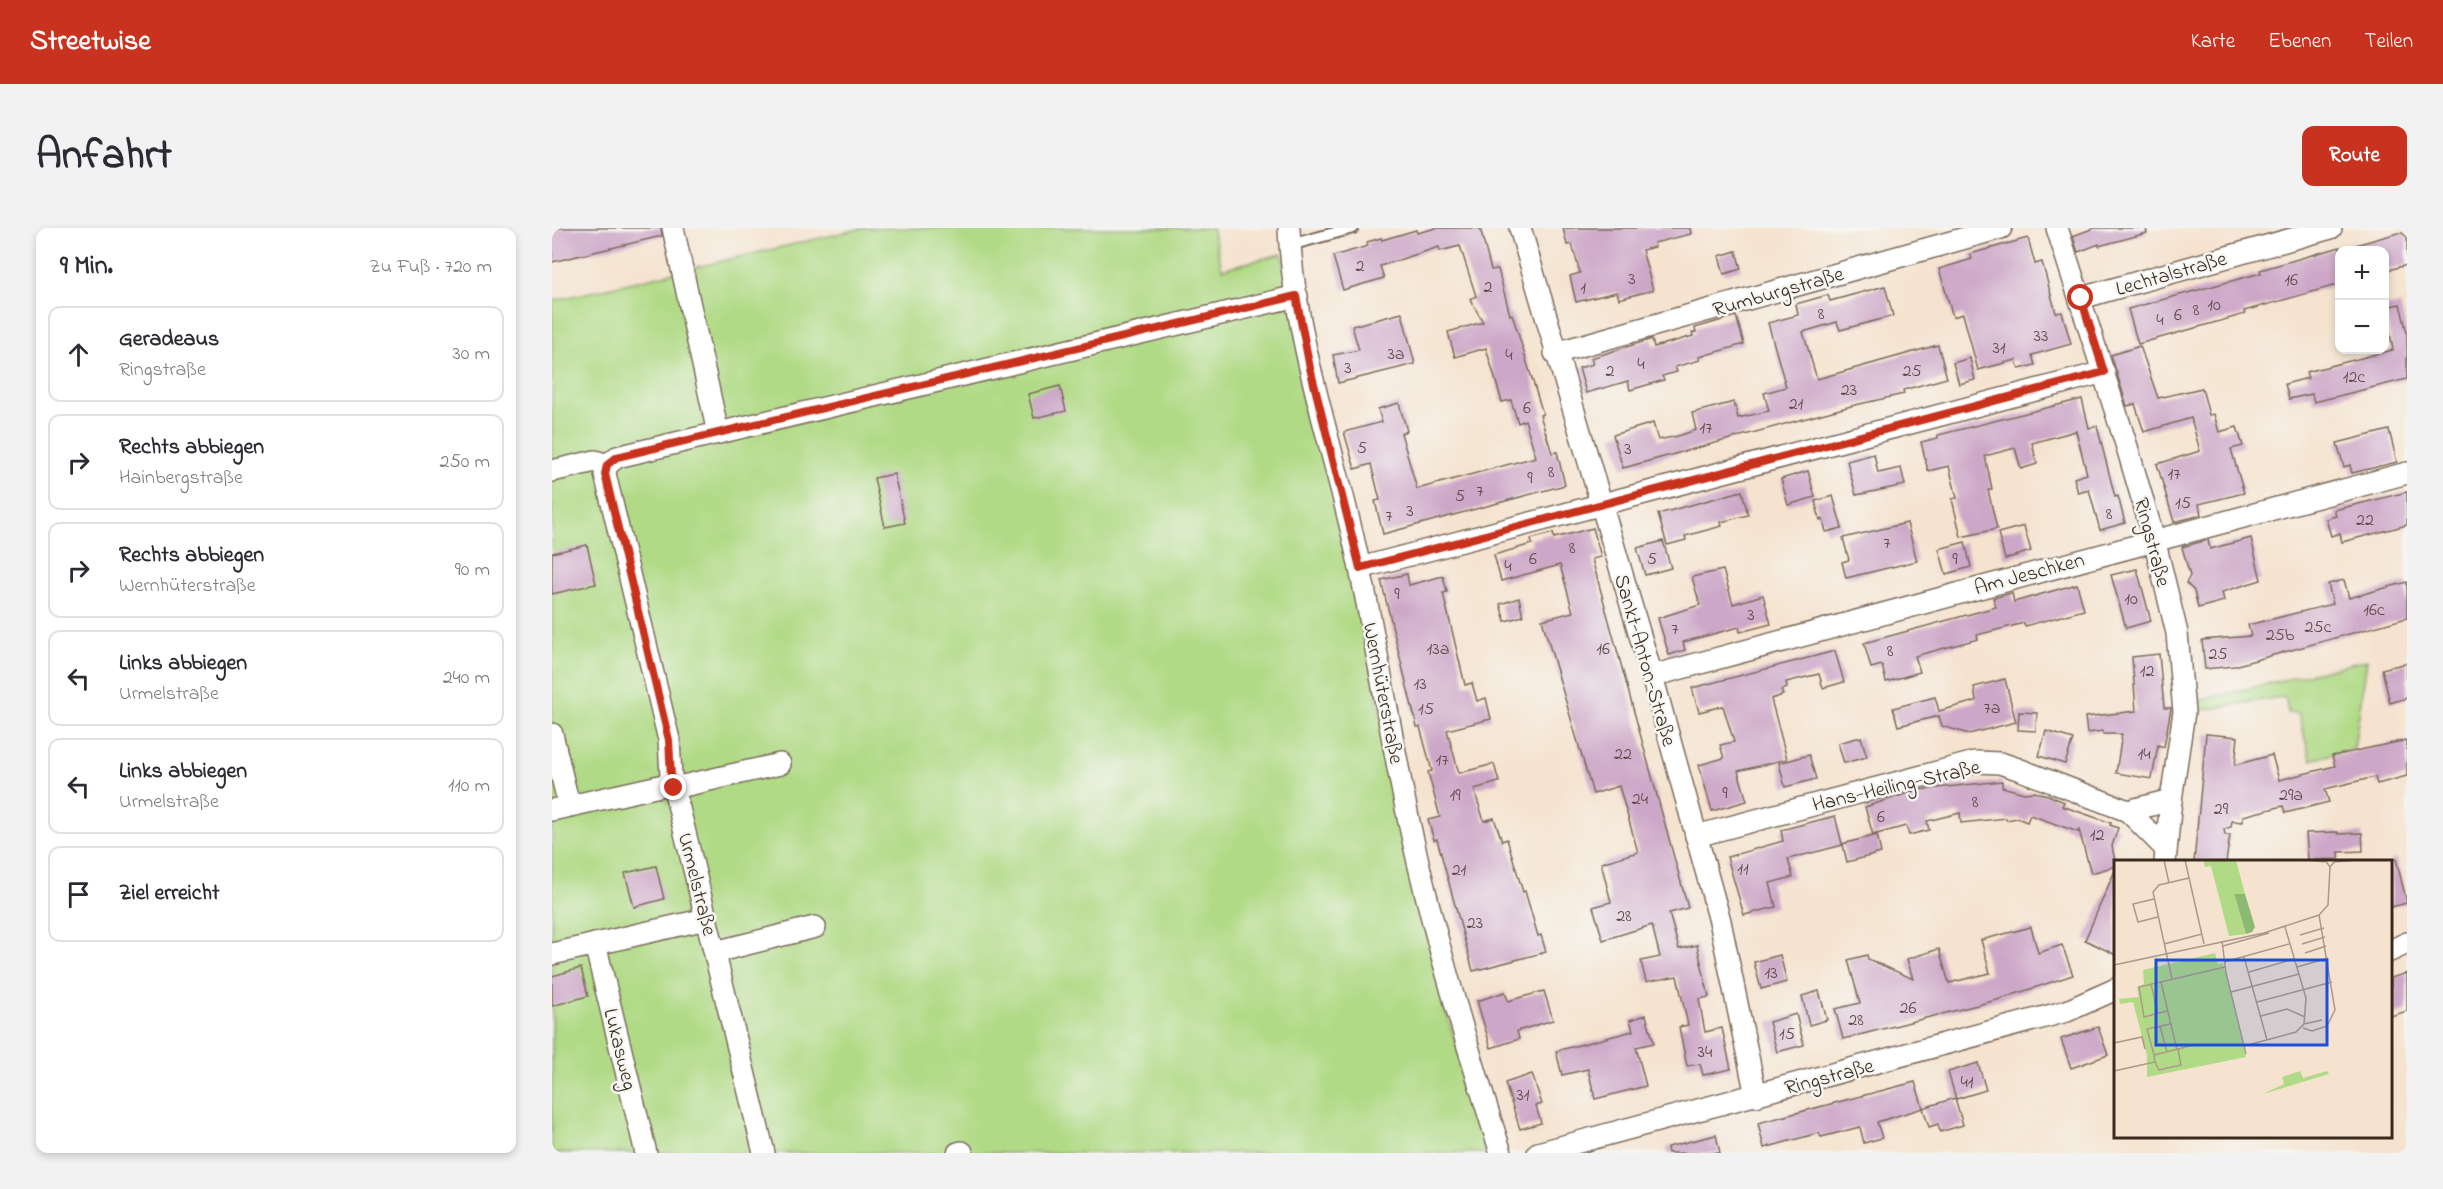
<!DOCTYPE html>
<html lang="de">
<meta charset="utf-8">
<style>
:root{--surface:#fff;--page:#f2f2f3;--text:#2b2b33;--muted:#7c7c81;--line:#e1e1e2;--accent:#c8321e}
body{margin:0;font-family:"Indie Flower",sans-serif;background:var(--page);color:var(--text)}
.controls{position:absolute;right:18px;top:18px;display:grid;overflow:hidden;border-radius:12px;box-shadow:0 3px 9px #0003}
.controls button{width:54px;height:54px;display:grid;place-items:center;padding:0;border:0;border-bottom:2px solid var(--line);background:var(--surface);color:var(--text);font:30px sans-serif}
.stop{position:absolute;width:18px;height:18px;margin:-14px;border:4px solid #c8321e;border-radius:50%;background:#fff}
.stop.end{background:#c8321e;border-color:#fff;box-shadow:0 2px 6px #0008}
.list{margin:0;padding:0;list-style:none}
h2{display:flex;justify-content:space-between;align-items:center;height:78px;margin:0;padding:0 24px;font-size:26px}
h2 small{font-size:20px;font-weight:400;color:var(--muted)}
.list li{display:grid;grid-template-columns:39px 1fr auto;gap:18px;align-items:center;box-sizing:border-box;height:96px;margin:0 12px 12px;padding:0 12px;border:2px solid var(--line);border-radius:12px}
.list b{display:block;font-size:22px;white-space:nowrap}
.list p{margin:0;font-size:20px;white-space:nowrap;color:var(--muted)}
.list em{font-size:20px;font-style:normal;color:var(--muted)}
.icon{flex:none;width:33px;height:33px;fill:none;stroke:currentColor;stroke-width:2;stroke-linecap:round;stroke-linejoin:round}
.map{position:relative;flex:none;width:1855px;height:925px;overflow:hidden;border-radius:12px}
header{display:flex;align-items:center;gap:36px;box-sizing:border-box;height:84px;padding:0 30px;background:var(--accent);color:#fff}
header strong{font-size:28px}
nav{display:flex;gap:33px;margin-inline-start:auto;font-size:21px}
.intro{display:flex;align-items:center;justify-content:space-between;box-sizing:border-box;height:144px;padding:0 36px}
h1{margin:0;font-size:42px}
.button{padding:15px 27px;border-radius:12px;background:var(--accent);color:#fff;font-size:21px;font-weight:700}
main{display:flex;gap:36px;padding:0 36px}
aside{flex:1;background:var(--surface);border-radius:12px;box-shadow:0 3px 9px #0003}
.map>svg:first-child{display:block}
.green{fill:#b0da85;stroke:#768252;stroke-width:1.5}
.building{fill:#cda7c8}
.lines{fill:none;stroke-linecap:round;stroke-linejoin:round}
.lane-casing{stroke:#7c6b5c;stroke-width:14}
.street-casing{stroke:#7c6b5c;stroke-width:24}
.lane{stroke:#fff;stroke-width:10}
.street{stroke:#fff;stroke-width:21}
.route{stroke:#c8321e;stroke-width:8}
.labels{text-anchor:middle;stroke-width:5;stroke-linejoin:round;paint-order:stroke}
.number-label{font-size:18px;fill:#604948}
.street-label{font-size:21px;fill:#3b2a1e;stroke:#f6f6f2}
.inset-road{fill:none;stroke:#ab9988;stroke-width:1.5}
.view{fill:#1d4ed8;fill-opacity:0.15;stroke:#1d4ed8;stroke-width:3}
.inset-edge{fill:none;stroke:#3b2a1e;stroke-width:3}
</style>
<header>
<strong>Streetwise</strong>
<nav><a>Karte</a><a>Ebenen</a><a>Teilen</a></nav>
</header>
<div class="intro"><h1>Anfahrt</h1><a class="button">Route</a></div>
<main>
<aside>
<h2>9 Min.<small>Zu Fuß · 720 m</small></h2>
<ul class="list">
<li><svg class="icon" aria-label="ahead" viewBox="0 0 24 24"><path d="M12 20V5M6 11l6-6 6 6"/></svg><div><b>Geradeaus</b><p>Ringstraße</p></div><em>30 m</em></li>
<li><svg class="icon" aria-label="right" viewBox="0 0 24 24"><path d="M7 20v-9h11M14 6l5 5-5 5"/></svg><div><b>Rechts abbiegen</b><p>Hainbergstraße</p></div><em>250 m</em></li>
<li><svg class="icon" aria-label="right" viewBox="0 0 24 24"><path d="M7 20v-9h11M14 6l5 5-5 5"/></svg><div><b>Rechts abbiegen</b><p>Wernhüterstraße</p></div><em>90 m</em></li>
<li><svg class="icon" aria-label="left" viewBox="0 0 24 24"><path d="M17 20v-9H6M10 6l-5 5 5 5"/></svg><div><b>Links abbiegen</b><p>Urmelstraße</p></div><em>240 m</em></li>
<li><svg class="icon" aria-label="left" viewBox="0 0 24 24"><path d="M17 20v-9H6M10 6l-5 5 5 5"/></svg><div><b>Links abbiegen</b><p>Urmelstraße</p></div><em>110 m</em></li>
<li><svg class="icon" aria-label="arrive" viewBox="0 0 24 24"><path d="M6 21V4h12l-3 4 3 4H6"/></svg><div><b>Ziel erreicht</b></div></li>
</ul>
</aside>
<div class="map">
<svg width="1855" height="925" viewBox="0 0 1855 925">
<rect width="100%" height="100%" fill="#f6f6f2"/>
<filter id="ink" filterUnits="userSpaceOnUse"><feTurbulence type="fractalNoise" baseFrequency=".0167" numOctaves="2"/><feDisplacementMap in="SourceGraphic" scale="12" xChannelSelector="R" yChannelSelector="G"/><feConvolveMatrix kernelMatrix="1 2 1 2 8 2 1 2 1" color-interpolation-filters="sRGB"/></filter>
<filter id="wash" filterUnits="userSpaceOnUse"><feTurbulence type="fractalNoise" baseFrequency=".008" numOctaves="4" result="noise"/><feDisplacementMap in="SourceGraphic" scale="24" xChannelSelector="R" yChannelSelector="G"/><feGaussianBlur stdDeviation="1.35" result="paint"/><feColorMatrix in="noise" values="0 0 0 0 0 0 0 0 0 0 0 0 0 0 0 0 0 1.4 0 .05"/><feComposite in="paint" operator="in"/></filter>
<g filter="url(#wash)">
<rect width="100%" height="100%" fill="#f5e3cf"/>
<!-- green -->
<g class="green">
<polygon points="311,0 660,0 670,41 730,26 801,342 856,628 894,784 939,925 0,925 0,73"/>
<polygon points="1815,432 1802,520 1759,532 1746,485 1736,485 1734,471 1729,469 1644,483 1644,473"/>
</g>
<g id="blocks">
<!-- building -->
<g class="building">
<polygon points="0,0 109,0 110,8 0,34"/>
<polygon points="884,0 928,0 939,42 946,41 958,87 960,86 991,186 988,187 1000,225 1005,224 1013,257 831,306 823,273 828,272 819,236 803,241 792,204 830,194 826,181 847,175 855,203 849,205 865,261 984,229 973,192 966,195 959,172 950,174 934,120 903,129 896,104 931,94 918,71 924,68 908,18 888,23 887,19 828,38 832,50 791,62 781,28 816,18 815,14 829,10 830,12 864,2 865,5"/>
<polygon points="1011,0 1138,0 1139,6 1102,15 1103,19 1090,22 1101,62 1067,71 1065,64 1024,74 1018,48 1028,45 1020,16 1015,17"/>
<polygon points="1542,0 1594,0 1595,5 1547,18 1547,16 1526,24 1521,8"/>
<polygon points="1846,5 1850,5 1855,9 1855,37 1833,43 1833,22 1801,22 1800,18"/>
<polygon points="1476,10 1483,36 1490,34 1504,85 1510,84 1519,116 1480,127 1483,137 1467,141 1464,132 1426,142 1411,86 1401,89 1387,41 1420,31 1418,26"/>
<polygon points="1788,19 1788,56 1692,83 1693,86 1586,116 1576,81 1709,45 1708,42"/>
<polygon points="1184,23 1189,41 1172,46 1167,28"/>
<polygon points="1333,58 1341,88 1288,102 1285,94 1251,104 1265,151 1386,117 1395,150 1351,162 1352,166 1299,178 1071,240 1061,207 1101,195 1106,212 1126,208 1144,202 1140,185 1182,174 1186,190 1217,183 1212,165 1234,159 1216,95 1246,87 1244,76 1276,67 1278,73"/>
<polygon points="1848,76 1855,105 1855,151 1762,174 1760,166 1737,171 1733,156 1756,150 1754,144 1841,122 1833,79"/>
<polygon points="850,85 863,136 786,155 781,127 807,122 800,98"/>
<polygon points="1184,88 1192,116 1147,129 1148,132 1123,139 1125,144 1110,148 1112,152 1078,162 1076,153 1034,165 1027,140 1041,136 1039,130 1100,111 1102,119 1141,108 1140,105 1144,104 1143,100"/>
<polygon points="1588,118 1606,170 1650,160 1657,187 1662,186 1667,204 1685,199 1691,218 1679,221 1692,265 1647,276 1649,287 1622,294 1605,236 1648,223 1639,190 1592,204 1583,176 1575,178 1559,127"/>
<polygon points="1418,130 1423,152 1407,156 1401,135"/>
<polygon points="508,158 514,183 482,190 476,166"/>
<polygon points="1530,171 1537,200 1545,198 1563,269 1566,268 1573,295 1548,302 1537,262 1526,265 1522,250 1535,246 1524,203 1480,215 1485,236 1469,241 1463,220 1433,228 1440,261 1436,262 1445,301 1409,309 1400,271 1405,270 1397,238 1376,243 1369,214 1386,210 1386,207"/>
<polygon points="1837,202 1845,234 1800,245 1798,237 1792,239 1785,215"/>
<polygon points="1322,226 1326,245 1349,240 1353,257 1304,267 1295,233"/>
<polygon points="1256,243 1263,269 1236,277 1229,251"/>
<polygon points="342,246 353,295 333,299 322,250"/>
<polygon points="1190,263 1196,287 1169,294 1170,298 1133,308 1134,312 1115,317 1106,286"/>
<polygon points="1855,264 1855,297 1790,314 1788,305 1779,308 1774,291 1784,288 1782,282"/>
<polygon points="1281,268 1290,300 1274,304 1271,291 1268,292 1263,273"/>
<polygon points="1355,295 1365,333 1294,350 1290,334 1297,332 1291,310"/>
<polygon points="1472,298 1479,323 1453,331 1446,305"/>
<polygon points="1041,300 1049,329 1040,331 1136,680 1117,685 1127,721 1145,717 1157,769 1147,771 1153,804 1170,800 1179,841 1151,847 1148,836 1135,838 1127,799 1136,797 1125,748 1094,754 1089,733 1108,729 1100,697 1051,712 1041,679 1059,674 1049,635 1086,624 1067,558 1041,566 990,392 1021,384 1008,337 949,353 942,327 980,316 979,311 1001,305 1002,310"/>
<polygon points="1699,310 1709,352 1670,364 1672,373 1646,380 1642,363 1634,355 1638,348 1630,319 1656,312 1658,321"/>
<polygon points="1111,313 1119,340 1093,347 1085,320"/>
<polygon points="1413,314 1419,339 1394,346 1387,321"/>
<polygon points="35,317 44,356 0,366 0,325"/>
<polygon points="1585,341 1599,393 1574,400 1559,347"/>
<polygon points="1171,342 1181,376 1211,367 1219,396 1188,404 1187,399 1131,414 1133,422 1117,427 1106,390 1148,377 1140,349"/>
<polygon points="855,346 857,357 891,348 895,364 891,365 913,457 920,455 925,473 934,470 939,491 895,502 907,545 942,536 947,554 922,561 932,593 942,590 950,613 955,611 971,664 973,663 986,708 989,707 994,724 921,743 885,611 882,612 876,592 888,589 876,544 880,543 868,499 865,499 829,352"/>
<polygon points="1792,352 1797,370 1855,354 1855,390 1682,438 1653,441 1650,412 1699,408 1696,397 1781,376 1776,356"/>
<polygon points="1525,356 1532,382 1473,398 1472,395 1425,407 1426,411 1363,428 1368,444 1334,454 1330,437 1319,440 1312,415 1444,379 1441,370 1460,365 1462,374"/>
<polygon points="967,370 971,388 953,393 948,376"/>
<polygon points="1283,423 1292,454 1271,460 1267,446 1234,454 1235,460 1229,462 1231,467 1219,471 1235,531 1186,543 1195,573 1160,583 1147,537 1172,530 1168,517 1182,514 1171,478 1147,484 1140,460"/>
<polygon points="1607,426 1612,480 1619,480 1612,519 1606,517 1600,551 1564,545 1570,506 1551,506 1551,503 1535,505 1533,489 1584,483 1580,429"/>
<polygon points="1855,435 1855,470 1838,475 1830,441"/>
<polygon points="1453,451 1464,494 1417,506 1390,498 1387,488 1346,498 1341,480 1383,469 1387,483 1424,473 1422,459"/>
<polygon points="1467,484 1485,485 1484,503 1466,502"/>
<polygon points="1494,503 1521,511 1513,536 1487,528"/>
<polygon points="1654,506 1686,509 1683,537 1720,527 1727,552 1783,538 1780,528 1855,512 1855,548 1825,556 1823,549 1773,561 1777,574 1733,585 1731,578 1691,588 1691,594 1680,593 1679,599 1672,601 1673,607 1678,607 1674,634 1642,634"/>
<polygon points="1309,509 1315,529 1292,535 1286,515"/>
<polygon points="1257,527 1264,551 1233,559 1227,535"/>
<polygon points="1450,553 1450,559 1472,565 1482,564 1496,567 1512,574 1510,578 1559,595 1558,597 1566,600 1560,618 1564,638 1539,645 1527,602 1526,604 1478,587 1475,594 1465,590 1455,592 1454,590 1409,595 1408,585 1375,593 1377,602 1357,607 1354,598 1321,607 1313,579 1366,562"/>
<polygon points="1283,588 1290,616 1325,607 1329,625 1295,634 1291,617 1236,631 1241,649 1218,655 1224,679 1192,687 1175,629 1231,613 1229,602"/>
<polygon points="1786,604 1786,606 1810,605 1811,623 1787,624 1787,631 1756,632 1754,605"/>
<polygon points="1844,631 1855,675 1839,679 1839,632"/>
<polygon points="104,638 112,671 82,679 73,645"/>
<polygon points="1564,640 1564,727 1533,712"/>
<polygon points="1479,699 1486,725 1510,717 1521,747 1445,772 1291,811 1283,781 1308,775 1296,732 1315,727 1316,731 1361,751 1355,731 1387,721 1397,755 1438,745 1429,712"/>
<polygon points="1228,727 1235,754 1209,761 1202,734"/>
<polygon points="29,740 36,768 0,778 0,748"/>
<polygon points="1855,745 1855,783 1839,788 1839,750"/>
<polygon points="992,763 1001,792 965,803 967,811 939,820 925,773 953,764 956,773"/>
<polygon points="1267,763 1275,792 1257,797 1250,768"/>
<polygon points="1244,786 1252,817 1225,824 1217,794"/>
<polygon points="1094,787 1102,815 1084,819 1094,858 1043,871 1036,841 1010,847 1004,823 1081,803 1078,792"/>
<polygon points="1546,799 1556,827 1519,840 1509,811"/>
<polygon points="1426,835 1434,862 1404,871 1396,844"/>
<polygon points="980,846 990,876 984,878 989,895 968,901 953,855"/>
<polygon points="1363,854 1371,880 1403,870 1411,897 1388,904 1386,896 1377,899 1371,880 1325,894 1330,910 1312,915 1308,899 1269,909 1267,905 1212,920 1206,895"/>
<polygon points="1164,907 1168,925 1116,925 1115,919"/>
</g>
</g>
</g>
<g filter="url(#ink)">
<use href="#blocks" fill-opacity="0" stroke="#7c6b5c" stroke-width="1.5"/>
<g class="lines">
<defs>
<polyline id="lane" points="738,17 801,0"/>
<g id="street">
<polyline points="121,0 166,205"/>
<path d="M 737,0 C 742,117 785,227 808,341 C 826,425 839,510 857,594 C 881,706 914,816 949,925"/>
<polyline points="968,0 1100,448 1168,693 1204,868"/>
<polyline points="1505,0 1575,219 1602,311 1625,405 1632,484 1619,572 1613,634"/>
<polyline points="1529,70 1779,0"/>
<polyline points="1003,125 1449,0"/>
<polyline points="0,243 43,233 55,237"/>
<polyline points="808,340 1552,144"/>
<polyline points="1100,448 1855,245"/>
<polyline points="0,506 17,578"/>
<polyline points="122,560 228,536"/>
<polyline points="0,582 121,555"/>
<polyline points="1576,583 1619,572"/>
<polyline points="1144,608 1423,534 1448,535 1466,541 1576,583 1614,621"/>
<polyline points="43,716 94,925"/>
<polyline points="1838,723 1855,715"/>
<polyline points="163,724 263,699"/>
<polyline points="0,726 154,691"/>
<polyline points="212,925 119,548 117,512 53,246 55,237 65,229 745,68"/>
<polyline points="406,925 410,924"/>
<polyline points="986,925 1515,783 1564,761"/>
</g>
</defs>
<!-- lane casing -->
<use href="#lane" class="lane-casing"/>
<!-- street casing -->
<use href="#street" class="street-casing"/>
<!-- lane -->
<use href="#lane" class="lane"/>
<!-- street -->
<use href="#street" class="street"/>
</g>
</g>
<g class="lines" filter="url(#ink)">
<!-- route -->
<polyline class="route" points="122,560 119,548 117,512 53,246 55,237 65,229 744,68 758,140 808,340 1552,144 1529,70"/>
</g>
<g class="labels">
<!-- number labels -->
<g class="number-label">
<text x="808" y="43">2</text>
<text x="1080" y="56">3</text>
<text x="1739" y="57">16</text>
<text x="936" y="64">2</text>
<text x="1031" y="65">1</text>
<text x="1662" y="82">10</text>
<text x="1644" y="87">8</text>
<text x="1269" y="91">8</text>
<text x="1626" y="92">6</text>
<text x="1608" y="97">4</text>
<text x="1489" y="113">33</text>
<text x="1447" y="125">31</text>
<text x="844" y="131">3a</text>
<text x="957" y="132">4</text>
<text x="1089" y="141">4</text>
<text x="796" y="145">3</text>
<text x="1058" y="148">2</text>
<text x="1360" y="148">25</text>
<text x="1802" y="154">12c</text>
<text x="1297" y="167">23</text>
<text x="1244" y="181">21</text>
<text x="975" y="185">6</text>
<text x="1154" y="205">17</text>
<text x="810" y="225">5</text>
<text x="1076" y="226">3</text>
<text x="999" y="249">8</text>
<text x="1622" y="251">17</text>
<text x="978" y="255">9</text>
<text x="928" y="268">7</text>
<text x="908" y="273">5</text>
<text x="1631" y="280">15</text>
<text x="858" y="288">3</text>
<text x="1557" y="291">8</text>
<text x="837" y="293">7</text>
<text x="1813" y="297">22</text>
<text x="1335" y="320">7</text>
<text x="1020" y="325">8</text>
<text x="981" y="336">6</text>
<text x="1100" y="336">5</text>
<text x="1403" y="336">9</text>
<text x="956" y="343">4</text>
<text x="845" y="371">9</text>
<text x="1579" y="376">10</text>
<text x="1822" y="387">16c</text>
<text x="1199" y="392">3</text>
<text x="1766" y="404">25c</text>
<text x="1123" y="406">7</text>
<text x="1728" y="412">25b</text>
<text x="886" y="426">13a</text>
<text x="1051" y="426">16</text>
<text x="1338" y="428">8</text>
<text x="1666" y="431">25</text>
<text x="1595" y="448">12</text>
<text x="868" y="461">13</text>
<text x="1440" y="485">7a</text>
<text x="874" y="486">15</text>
<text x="1071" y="531">22</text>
<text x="1592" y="531">14</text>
<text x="890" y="537">17</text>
<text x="1173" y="570">9</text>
<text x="903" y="572">19</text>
<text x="1739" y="572">29a</text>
<text x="1088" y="576">24</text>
<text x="1423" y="579">8</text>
<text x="1669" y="586">29</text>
<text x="1329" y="594">6</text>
<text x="1545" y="612">12</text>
<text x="1191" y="646">11</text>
<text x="907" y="647">21</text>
<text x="1072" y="693">28</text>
<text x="923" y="700">23</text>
<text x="1219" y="750">13</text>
<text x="1356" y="785">26</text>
<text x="1304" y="797">28</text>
<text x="1235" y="811">15</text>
<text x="1153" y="829">34</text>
<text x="1415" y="859">41</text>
<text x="971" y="872">31</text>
</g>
<!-- street labels -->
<g class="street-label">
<text transform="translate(1619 45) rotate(-16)" y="7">Lechtalstraße</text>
<text transform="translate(1226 63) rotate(-16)" y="7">Rumburgstraße</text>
<text transform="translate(1601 314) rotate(75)" y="7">Ringstraße</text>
<text transform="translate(1477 345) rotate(-15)" y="7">Am Jeschken</text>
<text transform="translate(1094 432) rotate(74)" y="7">Sankt-Anton-Straße</text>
<text transform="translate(832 465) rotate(79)" y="7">Wernhüterstraße</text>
<text transform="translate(1344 557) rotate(-13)" y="7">Hans-Heiling-Straße</text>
<text transform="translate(146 656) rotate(76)" y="7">Urmelstraße</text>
<text transform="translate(69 821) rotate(76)" y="7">Lukasweg</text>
<text transform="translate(1277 848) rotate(-15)" y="7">Ringstraße</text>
</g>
</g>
<!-- overview -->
<g transform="translate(1562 632)">
<rect width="278" height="278" fill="#f5e3cf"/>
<path d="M 89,0 L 122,0 L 131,34 L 120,35 L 132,74 L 115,76 L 97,6 L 91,7 ZM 101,93 L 104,104 L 109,103 L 132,197 L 33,217 L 33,196 L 19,142 L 6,144 L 5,139 L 25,137 L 23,127 L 30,124 L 29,110 ZM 186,211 L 189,218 L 213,211 L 215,214 L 149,234 L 170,224 L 168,217 Z" fill="#b0da85"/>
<path d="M 120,34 L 131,34 L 141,67 L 138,72 L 132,74 Z" fill="#8cba72"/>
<path class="inset-road" d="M 50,0 L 55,23M 71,0 L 90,84M 193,0 L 211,2M 211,0 L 216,7 L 220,2 L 246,0M 40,39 L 19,44 L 24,62 L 44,57M 186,75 L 210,68M 108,81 L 112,113 L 132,194M 50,84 L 88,74M 188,84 L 211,77M 109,86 L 155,73M 191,93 L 212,86M 130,97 L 153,180M 110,102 L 175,84M 0,105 L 150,73 L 205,55 L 214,45 L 216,7M 183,107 L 214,98M 135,112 L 180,99M 58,119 L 39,32 L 45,25 L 75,18M 47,122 L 63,190M 37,124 L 44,154M 117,132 L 185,114M 143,142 L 218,122M 53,151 L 30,157 L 25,127 L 111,107M 147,156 L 173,149 L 191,157M 190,164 L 208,160M 46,166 L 53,192M 189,168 L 198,171 L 213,166 L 221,150 L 205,55M 0,183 L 28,177 L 31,189M 130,186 L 182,172 L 190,164 L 192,138 L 171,67M 40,195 L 33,169 L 56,164M 40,195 L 80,185M 41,202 L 45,210 L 67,205 L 64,189M 0,211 L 41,202 L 40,195"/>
<path class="view" d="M 42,100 L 213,100 L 213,185 L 42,185 Z"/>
<rect width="278" height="278" class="inset-edge"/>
</g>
</svg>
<div class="controls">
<button>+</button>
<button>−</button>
</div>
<div class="stop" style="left:1529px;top:70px"></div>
<div class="stop end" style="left:122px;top:560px"></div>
</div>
</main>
